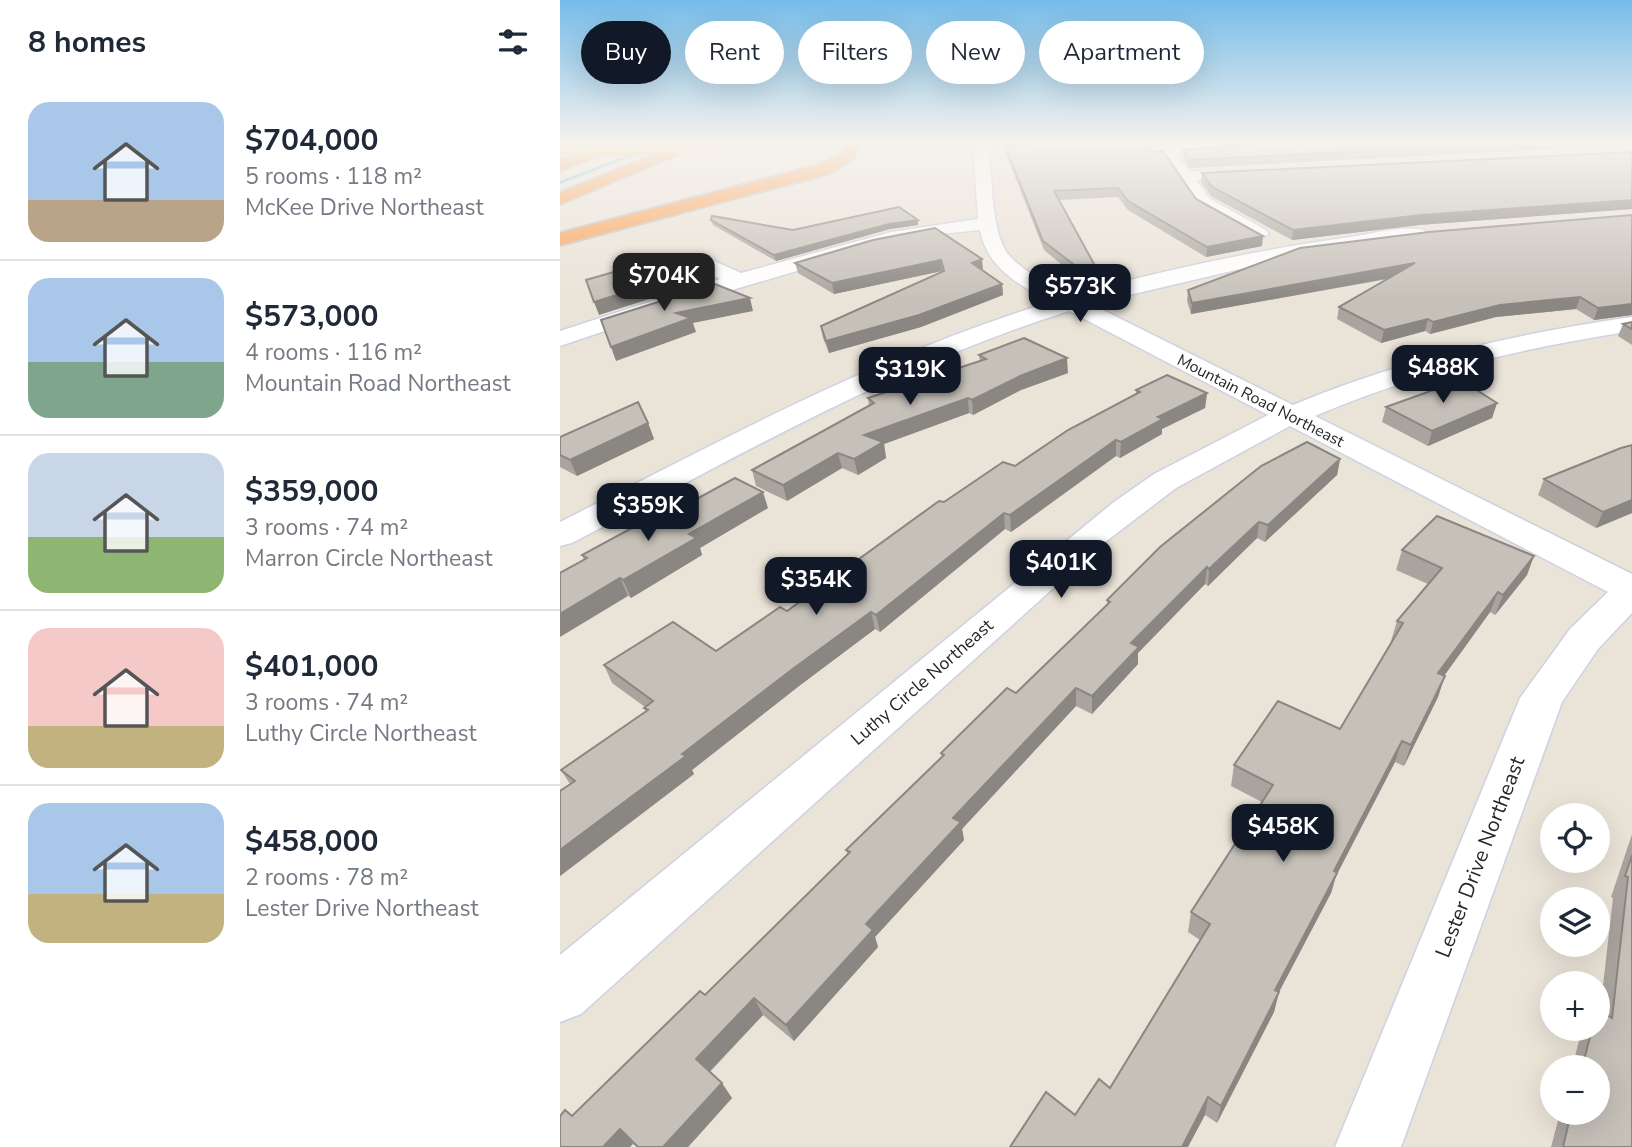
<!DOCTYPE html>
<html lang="en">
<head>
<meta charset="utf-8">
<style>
	:root { --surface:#fff; --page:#f2f2f3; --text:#1f2937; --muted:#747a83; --line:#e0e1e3; --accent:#111827 }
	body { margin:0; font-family:"Nunito Sans",sans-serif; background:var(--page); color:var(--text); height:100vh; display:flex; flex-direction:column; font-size:26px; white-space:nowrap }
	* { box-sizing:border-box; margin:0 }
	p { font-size:23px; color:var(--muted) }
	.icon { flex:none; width:38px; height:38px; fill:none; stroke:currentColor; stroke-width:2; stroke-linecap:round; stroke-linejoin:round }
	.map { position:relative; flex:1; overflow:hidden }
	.drawer { display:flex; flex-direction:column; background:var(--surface); width:560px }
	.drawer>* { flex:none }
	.banner { position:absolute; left:21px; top:21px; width:665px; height:63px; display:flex; gap:14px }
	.fabs { position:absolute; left:980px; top:803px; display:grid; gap:14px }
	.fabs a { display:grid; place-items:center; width:70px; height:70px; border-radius:50%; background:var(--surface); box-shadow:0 7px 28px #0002; font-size:35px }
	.price { position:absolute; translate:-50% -60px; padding:0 16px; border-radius:14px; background:var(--accent); color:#fff; font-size:23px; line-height:46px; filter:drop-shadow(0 2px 4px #0008) }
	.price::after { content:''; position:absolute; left:50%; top:42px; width:21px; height:16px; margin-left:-10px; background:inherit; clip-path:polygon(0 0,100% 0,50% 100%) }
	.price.on { background:#222; color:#fff }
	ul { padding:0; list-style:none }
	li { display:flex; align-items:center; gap:21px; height:175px; padding:0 28px }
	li+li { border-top:2px solid var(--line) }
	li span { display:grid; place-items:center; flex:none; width:196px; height:140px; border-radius:21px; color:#555 }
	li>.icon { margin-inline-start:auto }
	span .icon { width:84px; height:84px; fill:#fffc; stroke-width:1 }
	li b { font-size:30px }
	h2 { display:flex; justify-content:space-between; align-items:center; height:84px; padding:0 28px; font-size:30px }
	.chip { padding:0 24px; border-radius:32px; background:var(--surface); box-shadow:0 7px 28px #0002; font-size:24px; line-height:63px }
	.chip.on { background:var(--accent); color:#fff }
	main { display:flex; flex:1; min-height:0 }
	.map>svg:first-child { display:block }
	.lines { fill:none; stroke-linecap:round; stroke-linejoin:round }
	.stream { fill:#6bc7ed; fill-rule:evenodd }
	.minor-casing { stroke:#ced1e1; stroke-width:3 }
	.major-casing { stroke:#c3c3c3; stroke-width:4 }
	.highway-casing { stroke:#c3c3c3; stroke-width:4 }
	.minor { fill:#fff; fill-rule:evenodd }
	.major { fill:#efcf59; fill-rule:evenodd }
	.highway { fill:#fc9f51; fill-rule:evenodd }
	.major-bridge-casing { stroke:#c3c3c3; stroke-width:19; stroke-linecap:butt }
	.major-bridge { stroke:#efcf59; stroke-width:18 }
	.wall { fill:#a9a59e }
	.shaded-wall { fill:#8a8681 }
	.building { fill:#c5c0b8; stroke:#8a8681; stroke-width:2 }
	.labels { text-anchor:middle; stroke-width:5; stroke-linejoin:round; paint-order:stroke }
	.far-street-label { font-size:16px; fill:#272727; stroke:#fff }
	.street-label { font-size:18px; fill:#272727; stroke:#fff }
	.near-street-label { font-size:21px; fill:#272727; stroke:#fff }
</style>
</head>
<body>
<main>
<section class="drawer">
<h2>8 homes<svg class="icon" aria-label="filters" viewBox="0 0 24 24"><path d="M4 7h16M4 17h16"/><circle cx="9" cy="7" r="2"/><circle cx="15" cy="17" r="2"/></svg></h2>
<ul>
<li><span style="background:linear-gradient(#a9c7e8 70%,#b9a48a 0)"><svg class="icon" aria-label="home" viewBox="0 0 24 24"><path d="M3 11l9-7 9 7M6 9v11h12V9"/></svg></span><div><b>$704,000</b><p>5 rooms · 118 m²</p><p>McKee Drive Northeast</p></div></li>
<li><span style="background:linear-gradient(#a9c7e8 60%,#7fa58c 0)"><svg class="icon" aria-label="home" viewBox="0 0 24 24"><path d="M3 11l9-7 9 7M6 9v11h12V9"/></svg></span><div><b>$573,000</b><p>4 rooms · 116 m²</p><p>Mountain Road Northeast</p></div></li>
<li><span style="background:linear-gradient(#c9d6e8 60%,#8fb573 0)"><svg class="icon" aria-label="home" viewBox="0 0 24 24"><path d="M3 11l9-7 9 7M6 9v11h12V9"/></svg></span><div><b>$359,000</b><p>3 rooms · 74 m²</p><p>Marron Circle Northeast</p></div></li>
<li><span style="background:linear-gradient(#f6c9c9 70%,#c2b280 0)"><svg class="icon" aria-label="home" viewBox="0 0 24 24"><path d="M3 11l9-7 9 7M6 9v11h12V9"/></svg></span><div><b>$401,000</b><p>3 rooms · 74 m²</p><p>Luthy Circle Northeast</p></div></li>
<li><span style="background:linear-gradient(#a9c7e8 65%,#c2b280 0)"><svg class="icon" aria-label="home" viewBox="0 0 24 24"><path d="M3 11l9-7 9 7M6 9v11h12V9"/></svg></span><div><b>$458,000</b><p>2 rooms · 78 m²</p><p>Lester Drive Northeast</p></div></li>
</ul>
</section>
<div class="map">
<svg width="1072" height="1147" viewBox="0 0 1072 1147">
	<rect width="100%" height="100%" fill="#eae3d8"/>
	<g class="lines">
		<path class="stream" d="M84 149 88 150 0 184V181Z"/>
		<g class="minor-casing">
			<g id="minor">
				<path d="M413 141H427C433 171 430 231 448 254 464 273 491 285 513 295 604 270 696 250 790 237 812 234 842 225 864 230L867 234 857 240 710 262 531 304 733 405C842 359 955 334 1072 317V331C963 348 857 372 755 416L1072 574V613L1038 649 1002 702 841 1147H775L960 698 1010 629 1048 592 730 426 616 488 540 546 21 1014 0 1022V955L554 502 594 474 708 415 509 311C334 366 174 458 12 543L0 546V522C160 441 319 354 491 302 459 285 427 268 420 230L380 234 314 248 125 304 0 346V331L160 279 127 263 124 259 127 255H141L181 273 331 232 418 219Z"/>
				<path d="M593 141 609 143 751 141 744 145 615 152 629 171 697 170 699 173 691 178 636 180 649 198 706 230 709 234 699 240 637 206Z"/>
			</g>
		</g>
		<g class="major-casing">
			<path id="major" d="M19 143 24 145V151L0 154V144Z"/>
		</g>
		<g class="highway-casing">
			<g id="highway">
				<path d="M52 141H74L0 171V160Z"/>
				<path d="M128 141H150L0 204V193Z"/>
				<path d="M287 141H303L293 159 271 173 0 245V233L259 165 281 153Z"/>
			</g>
		</g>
		<use href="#minor" class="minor"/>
		<use href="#major" class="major"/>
		<use href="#highway" class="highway"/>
		<g class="major-bridge-casing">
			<path id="major-bridge" d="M19 148 165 141"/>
		</g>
		<use href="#major-bridge" class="major-bridge"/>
	</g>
	<g class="wall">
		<path d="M796 141H1072V145L630 168 623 158V150Z"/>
		<path d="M445 146 636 199 702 246 646 257 568 210 558 197 499 200 540 285 530 288 484 250 446 154Z"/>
		<path d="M1072 152V210V209L859 225 732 240 651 196 641 182 642 173Z"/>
		<path d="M1072 215V315L1034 320 1016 309 936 317 870 334 865 331 821 343 777 319 779 307 828 279 631 314 627 301 628 290Z"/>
		<path d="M151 220 233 230 358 220V225L330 229 216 261 153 225Z"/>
		<path d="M313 240 423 270 442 284 443 295 361 327 269 353 263 338 261 326 382 272V271L274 294 238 273 235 263Z"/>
		<path d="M1072 322V345L1058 336 1063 324Z"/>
		<path d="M419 355 508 373 461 390 413 415 409 413 324 444 326 458 298 475 282 468 227 501 196 486 192 470 309 406 308 398 420 361Z"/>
		<path d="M576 390 647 393 645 408 602 429V434L560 458 556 456 451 532 445 529 320 632 315 629 239 686 132 770 134 774 0 876V791L10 784 1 770 86 712 85 707 52 683 44 665 156 651 227 611 384 502 455 466 576 394Z"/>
		<path d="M937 403 932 418 868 446 822 422 826 407Z"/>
		<path d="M88 423 94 439 17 476 0 467V437Z"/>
		<path d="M1072 445V513L1036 528 978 495 984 479Z"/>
		<path d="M780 459 777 475 705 542 697 538 648 586 645 584 578 653V664L532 714 516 706 402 829 404 840 315 937 318 947 234 1041 203 1015 150 1072 172 1098 128 1147H77L73 1144 12 1116 145 995 288 855 286 850 382 757 381 753 456 693 547 605V600Z"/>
		<path d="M208 508 140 548 142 555 71 598 24 560 22 555 100 519Z"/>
		<path d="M842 550 967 575 935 615 930 612 884 676 878 697 844 766 835 762 776 876 771 893 719 992 714 1012 657 1123 645 1115H515L550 1088 640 940 628 932 631 912 702 802 671 786 674 765 780 729 832 642 831 641 837 621 868 584 836 570Z"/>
		<path d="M1072 834V1147H991L1000 1113H1038V1068H1012L1022 1029H1038L1053 898 1051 897Z"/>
	</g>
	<g class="shaded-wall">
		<path d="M1072 200V209L859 225 732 240 733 230 861 215Z"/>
		<path d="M358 220V225L330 229 216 261 214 255 329 224Z"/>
		<path d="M703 236 702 246 646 257 647 247Z"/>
		<path d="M422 259 423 270 413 274 412 263Z"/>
		<path d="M381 260 382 271 274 294 272 283Z"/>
		<path d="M855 263 852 274 631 314 632 303Z"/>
		<path d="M128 273 131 286 39 315 34 302Z"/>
		<path d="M540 275V285L530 288V277Z"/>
		<path d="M442 284 443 295 361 327 269 353 266 341Z"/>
		<path d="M1020 297 1016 309 936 317 870 334 873 322 940 305Z"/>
		<path d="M190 298 193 311 133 323 136 332 56 361 51 347 116 313Z"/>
		<path d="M1072 304V315L1034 320 1038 308Z"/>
		<path d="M868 319 865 331 821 343 824 330Z"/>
		<path d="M507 358 508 373 461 390 413 415 412 400 460 376Z"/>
		<path d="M647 393 645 408 602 429V434L560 458 561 442 598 417Z"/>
		<path d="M408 398 409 413 324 444 326 458 298 475 294 459 304 435Z"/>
		<path d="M937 403 932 418 868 446 872 431Z"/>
		<path d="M88 423 94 439 17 476 10 460Z"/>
		<path d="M556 440V456L451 532 450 515Z"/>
		<path d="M278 453 282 468 227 501 223 485Z"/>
		<path d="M780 459 777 475 705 542 708 525Z"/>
		<path d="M203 492 208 508 140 548 142 555 71 598 63 580 129 534Z"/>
		<path d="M1072 500V513L1036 528 1043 512Z"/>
		<path d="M444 513 445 529 320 632 316 615Z"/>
		<path d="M699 522 697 538 648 586 649 569Z"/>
		<path d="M974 556 967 575 935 615 943 595Z"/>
		<path d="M647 567 645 584 578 653V664L532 714V696L571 643Z"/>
		<path d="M60 578 68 596 0 637V614Z"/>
		<path d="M938 592 930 612 871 694 878 673Z"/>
		<path d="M311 612 315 629 239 686 132 770 134 774 0 876V850L122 754 234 668Z"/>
		<path d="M885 676 878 697 844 766 851 745Z"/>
		<path d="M516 688V706L402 829 404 840 315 937 318 947 234 1041 226 1025 306 924 393 818Z"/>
		<path d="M842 741 835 762 776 876 771 893 710 1009 715 990 774 871Z"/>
		<path d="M719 992 714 1012 657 1123 661 1106Z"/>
		<path d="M194 998 203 1015 146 1075 136 1059Z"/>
		<path d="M162 1083 172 1098 128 1147H103Z"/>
		<path d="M648 1097 645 1115 628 1147H622Z"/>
		<path d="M60 1129 73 1144 70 1147H43Z"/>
	</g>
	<g class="building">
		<path d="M488 141H583L593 152 603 151 636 199 703 236 647 247 568 201 558 188 494 191 540 275 530 277 483 241 445 146Z"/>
		<path d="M718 141H728L733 144 795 141H997L631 160 623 150Z"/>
		<path d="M1072 152V200L861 215 733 230 652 187 642 173Z"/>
		<path d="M339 207 358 220 329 224 214 255 151 220 152 216 233 230Z"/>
		<path d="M1072 215V304L1038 308 1020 297 940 305 873 322 868 319 824 330 779 307 855 263 632 303 628 290 740 248 869 232Z"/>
		<path d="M375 228 422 259 412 263 442 284 359 315 266 341 261 326 384 271 381 260 272 283 235 263 313 240Z"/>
		<path d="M95 260 128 273 34 302 26 280Z"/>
		<path d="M155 284 190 298 116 313 131 318 51 347 41 320Z"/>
		<path d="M1072 322V329L1063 324Z"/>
		<path d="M464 338 507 358 460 376 412 400 408 398 304 435 323 442 294 459 278 453 223 485 192 470 314 403 308 398 426 359 419 355Z"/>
		<path d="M607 375 647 393 598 417 603 419 561 442 556 440 450 515 444 513 316 615 311 612 234 668 122 754 126 756 0 850V791L15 781 1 770 88 710 84 708 93 701 44 665 113 622 156 651 220 607 227 611 379 501 384 502 443 462 455 466 508 430 580 392 576 390Z"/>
		<path d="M901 380 937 403 872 431 826 407Z"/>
		<path d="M78 402 88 423 10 460 0 455V437Z"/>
		<path d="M747 442 780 459 708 525 699 522 649 569 647 567 571 643 579 647 532 696 516 688 393 818 401 822 306 924 313 930 226 1025 194 998 136 1059 162 1083 103 1147H78L60 1129 43 1147H0V1116L5 1110 12 1116 140 991 145 995 290 852 286 850 384 755 381 753 447 688 456 693 550 602 547 600 600 547 701 466Z"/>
		<path d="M1072 445V500L1043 512 984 479 1061 448Z"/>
		<path d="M175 478 203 492 129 534 136 538 63 580 60 578 0 614V573L27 558 22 555 94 516 100 519Z"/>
		<path d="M877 516 974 556 943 595 938 592 878 673 885 676 851 745 842 741 774 871 777 873 715 990 719 992 661 1106 648 1097 622 1147H450L486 1092 515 1115 539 1079 550 1088 650 924 631 912 713 785 674 765 718 701 780 729 843 623 837 621 882 568 842 550Z"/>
		<path d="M1072 855V1147H1003L1011 1113H1038V1068H1022L1032 1029H1038V1010L1052 1018 1068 877 1065 876Z"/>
	</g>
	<linearGradient id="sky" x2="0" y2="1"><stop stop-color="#76bcea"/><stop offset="0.47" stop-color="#f6f2ed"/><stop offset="1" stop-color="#f6f2ed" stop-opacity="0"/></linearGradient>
	<rect width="1072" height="302" fill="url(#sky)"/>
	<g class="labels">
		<g class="far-street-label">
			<text transform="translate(701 400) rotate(27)" y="6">Mountain Road Northeast</text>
		</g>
		<g class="street-label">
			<text transform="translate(362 682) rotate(-41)" y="6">Luthy Circle Northeast</text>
		</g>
		<g class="near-street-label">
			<text transform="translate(920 857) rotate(-69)" y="7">Lester Drive Northeast</text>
		</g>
	</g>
</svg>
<div class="fabs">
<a><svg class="icon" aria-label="locate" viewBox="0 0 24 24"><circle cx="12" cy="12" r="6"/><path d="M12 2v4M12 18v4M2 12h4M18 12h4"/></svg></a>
<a><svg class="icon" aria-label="layers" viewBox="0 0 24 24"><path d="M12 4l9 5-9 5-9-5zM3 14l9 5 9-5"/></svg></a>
<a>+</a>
<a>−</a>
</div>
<b class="price on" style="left:104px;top:313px">$704K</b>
<b class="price" style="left:520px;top:324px">$573K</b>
<b class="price" style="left:883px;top:405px">$488K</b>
<b class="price" style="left:350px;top:407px">$319K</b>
<b class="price" style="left:88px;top:543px">$359K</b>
<b class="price" style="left:501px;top:600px">$401K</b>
<b class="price" style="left:256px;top:617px">$354K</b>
<b class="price" style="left:723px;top:864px">$458K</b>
<div class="banner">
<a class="chip on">Buy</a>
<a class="chip">Rent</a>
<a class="chip">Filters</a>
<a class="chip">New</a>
<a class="chip">Apartment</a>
</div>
</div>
</main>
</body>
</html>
